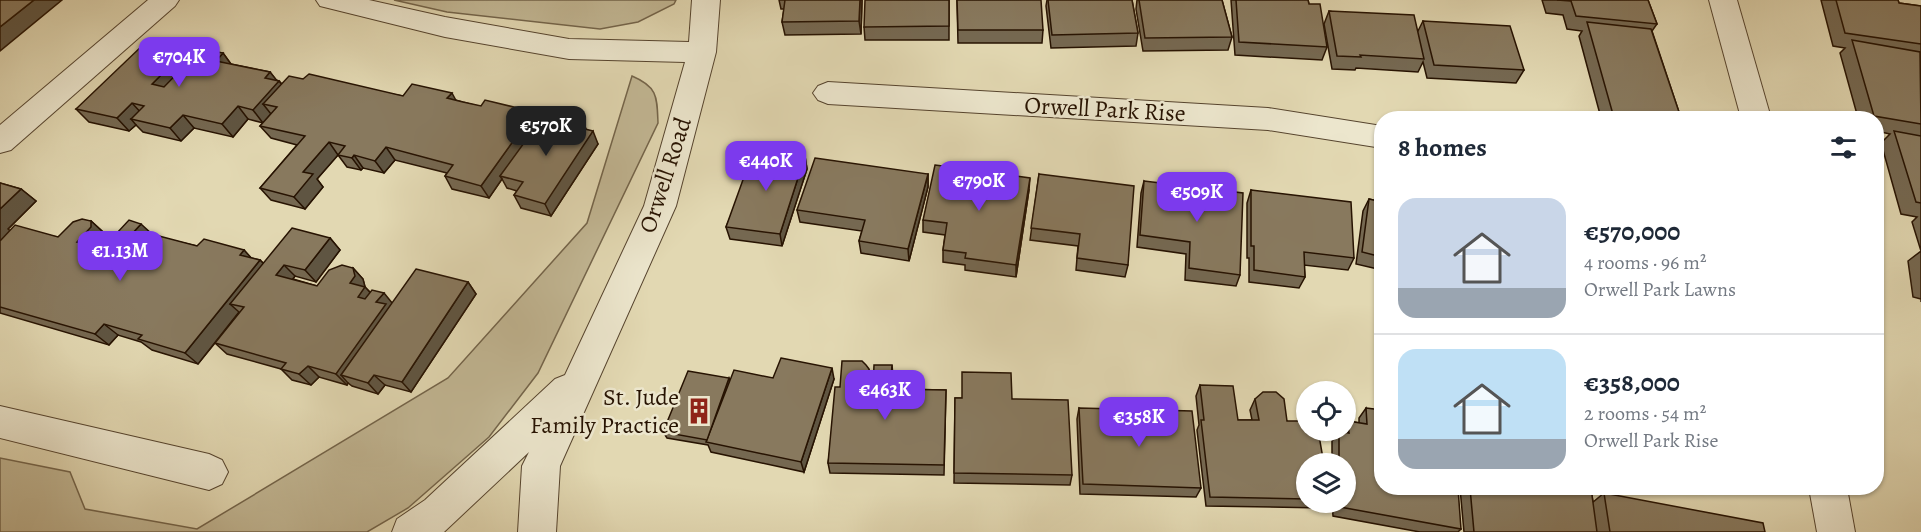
<!DOCTYPE html>
<html lang="en">
<head>
<meta charset="utf-8">
<style>
	:root { --surface:#fff; --page:#f2f2f3; --text:#1f2937; --muted:#747a83; --line:#e0e1e3; --accent:#7c3aed }
	body { margin:0; font-family:Alegreya,serif; background:var(--page); color:var(--text); height:100vh; display:flex; flex-direction:column; font-size:22px; white-space:nowrap }
	* { box-sizing:border-box; margin:0 }
	p { font-size:20px; color:var(--muted) }
	.icon { flex:none; width:33px; height:33px; fill:none; stroke:currentColor; stroke-width:2; stroke-linecap:round; stroke-linejoin:round }
	.map { position:relative; flex:1; overflow:hidden }
	.details { position:absolute; left:1374px; top:111px; width:510px; height:384px; display:flex; flex-direction:column; background:var(--surface); border-radius:24px; box-shadow:0 2px 4px #0004 }
	.details>* { flex:none }
	.buttons { position:absolute; left:1296px; top:381px; display:grid; gap:12px }
	.buttons a { display:grid; place-items:center; width:60px; height:60px; border-radius:50%; background:var(--surface); box-shadow:0 2px 4px #0004; font-size:30px }
	.price { position:absolute; translate:-50% -51px; padding:0 14px; border-radius:12px; background:var(--accent); color:#fff; font-size:20px; line-height:39px; filter:drop-shadow(0 2px 3px #0008) }
	.price::after { content:''; position:absolute; left:50%; top:36px; width:18px; height:14px; margin-left:-9px; background:inherit; clip-path:polygon(0 0,100% 0,50% 100%) }
	.price.current { background:#222; color:#fff }
	ul { padding:0; list-style:none }
	li { display:flex; align-items:center; gap:18px; height:150px; padding:0 24px }
	li+li { border-top:2px solid var(--line) }
	li span { display:grid; place-items:center; flex:none; width:168px; height:120px; border-radius:18px; color:#555 }
	li>.icon { margin-inline-start:auto }
	span .icon { width:72px; height:72px; fill:#fffc; stroke-width:1 }
	li b { font-size:26px }
	h2 { display:flex; justify-content:space-between; align-items:center; height:72px; padding:0 24px; font-size:26px }
	.map>svg:first-child { display:block }
	.green { fill:#c2b794; stroke:#74654b; stroke-width:1.5 }
	.lines { fill:none; stroke-linecap:round; stroke-linejoin:round }
	.street-casing { stroke:#56442e; stroke-width:2 }
	.street { fill:#ece6cd; fill-rule:evenodd }
	.wall { fill:#756851; stroke:#271302; stroke-width:1.5 }
	.shaded-wall { fill:#5f5542; stroke:#271302; stroke-width:1.5 }
	.building { fill:#88795e; stroke:#271302; stroke-width:1.5 }
	.labels { text-anchor:middle; stroke-width:5; stroke-linejoin:round; paint-order:stroke }
	.street-label { font-size:24px; fill:#271302; stroke:#ece6cd }
	.poi-label { font-size:24px; fill:#271302; stroke:#ece6cd; text-anchor:end }
</style>
</head>
<body>
<div class="map">
<svg width="1921" height="532" viewBox="0 0 1921 532">
	<rect width="100%" height="100%" fill="#e2d8b2"/>
	<filter id="stains"><feTurbulence type="fractalNoise" baseFrequency=".00333" numOctaves="4"/><feColorMatrix values="0 0 0 0 .2 0 0 0 0 .09 0 0 0 0 .02 0 0 0 .5 -.17"/></filter>
	<radialGradient id="worn" r=".72"><stop offset=".6" stop-color="#630" stop-opacity="0"/><stop offset="1" stop-color="#630" stop-opacity=".3"/></radialGradient>
	<g class="green">
		<path d="M394 0H676L674 4 638 22 600 29 447 12Z"/>
		<path d="M632 76C658 87 657 97 658 123L538 373 489 437 408 508 367 532H0V458L70 472 85 509 197 529 448 378 587 223Z"/>
	</g>
	<g class="lines">
		<g class="street-casing">
			<g id="street">
				<path d="M148 0H179L175 6 11 150 0 153V125Z"/>
				<path d="M316 0H369L445 17 569 39 689 42 692 0H720L716 52 676 206 560 466 556 532H518L522 466 529 452 444 532H392L397 519 425 500 555 379 565 375 644 206 685 62 569 59 445 37 320 6Z"/>
				<path d="M1709 0H1737L1771 118H1741Z"/>
				<path d="M828 82 1268 108 1382 126V148L1268 130 828 104 818 100 813 93 818 86Z"/>
				<path d="M0 406 209 454 222 460 228 472 222 484 209 490 0 438Z"/>
				<path d="M1809 488H1847L1855 532H1817Z"/>
			</g>
		</g>
		<use href="#street" class="street"/>
	</g>
	<g class="wall">
		<path d="M779 0H862L861 34 785 35 782 22 784 9H781Z"/>
		<path d="M949 0V40H865L864 27Z"/>
		<path d="M957 0 1043 30 1042 43H958Z"/>
		<path d="M1047 0H1132L1138 33 1136 46 1051 48 1046 6Z"/>
		<path d="M1137 0H1222L1232 37 1228 50 1143 51 1136 9Z"/>
		<path d="M1231 0H1308L1309 4 1327 47 1322 60 1235 55Z"/>
		<path d="M1542 0H1648L1657 24 1652 31 1681 118H1601L1579 36 1582 31 1567 29 1563 15 1546 13Z"/>
		<path d="M1821 0H1898L1899 3 1921 6V302V299L1913 297 1908 261 1921 251 1912 222 1917 217 1901 214 1881 143 1890 134 1876 131V118H1858L1840 53 1845 48 1833 46Z"/>
		<path d="M1329 11 1418 31 1423 21 1524 70 1516 83 1427 78 1423 62 1418 72 1356 68 1355 70 1332 69 1324 24Z"/>
		<path d="M184 52 191 60 223 53 231 64 270 72 276 80 279 81 282 84 303 79 403 96 455 100 539 122 586 130 598 144 551 216 521 208 514 195 517 191 507 188 502 179 489 198 452 189 445 176 447 173 395 160 384 173 363 168 361 170 347 167 338 155 317 179 323 187 305 209 271 200 260 188 297 145 271 138 260 126 271 114 263 123 248 119 233 137 194 128 181 141 143 132 136 125 129 131 89 122 76 109Z"/>
		<path d="M758 152H792L793 155 805 156 807 169 782 246 730 239 726 227Z"/>
		<path d="M928 174V187L909 261 861 253 859 241 862 231 800 222 797 210Z"/>
		<path d="M1039 174 1128 265 1125 277 1076 270 1078 246 1030 240Z"/>
		<path d="M1144 181 1240 275 1236 286 1185 280 1186 254 1137 247 1141 193Z"/>
		<path d="M0 183 21 189 36 201 8 229 10 231 58 237 91 221 104 233 105 239 97 248 102 249 154 236 197 246 244 250 251 258 260 260 263 263 330 238 340 250 316 282 295 276 293 279 317 286 353 268 363 279 365 287 370 292 392 303 468 282 476 294 411 392 385 385 378 394 352 386 348 383 347 385 319 377 311 385 292 380 281 369 227 354 215 343 198 364 152 350 141 342 118 335 109 345 0 313Z"/>
		<path d="M1029 190 1016 277 965 270V265L943 262V250L945 235 923 232V220Z"/>
		<path d="M1251 190 1354 258 1348 270 1304 265 1305 277 1299 288 1249 282V258H1247V203Z"/>
		<path d="M1369 199 1382 202V270L1356 264 1363 211Z"/>
		<path d="M893 376 892 389 946 390 944 475 830 473 828 463 840 387 870 380V388H873Z"/>
		<path d="M773 378 834 379 804 472 711 452 708 445 667 438 663 432 730 381Z"/>
		<path d="M1200 385 1238 420H1252L1250 410 1255 399 1287 421 1306 464V502H1329L1324 508 1206 506 1197 430 1199 425 1196 396Z"/>
		<path d="M955 398 1012 399 1072 475 1070 485 954 483Z"/>
		<path d="M1079 408 1201 488 1196 497 1080 494 1077 419Z"/>
		<path d="M1366 408 1382 488 1461 529 1458 532H1420L1333 516 1332 502H1346V464H1332V441L1339 431 1346 430V426L1348 421 1359 423V418Z"/>
		<path d="M1460 488H1591L1593 502 1604 493 1765 532H1464Z"/>
	</g>
	<g class="shaded-wall">
		<path d="M34 0H62L0 51V27Z"/>
		<path d="M860 0H862L861 34 859 21Z"/>
		<path d="M184 52 195 65 163 97 152 84Z"/>
		<path d="M223 53 233 67 216 61Z"/>
		<path d="M270 72 278 82 279 81 289 94 263 104 271 114 263 123 253 110 265 78Z"/>
		<path d="M452 93 459 106 447 98Z"/>
		<path d="M132 103 144 116 131 119 136 125 129 131 117 118Z"/>
		<path d="M238 106 248 119 233 137 222 124Z"/>
		<path d="M534 112 541 125 500 176 502 179 489 198 481 186Z"/>
		<path d="M183 115 194 128 181 141 170 128Z"/>
		<path d="M584 124 589 136 593 131 598 144 551 216 545 204 581 128Z"/>
		<path d="M329 142 338 155 317 179 323 187 305 209 294 197 303 172Z"/>
		<path d="M386 147 395 160 384 173 375 161Z"/>
		<path d="M354 155 363 168 361 170 352 158Z"/>
		<path d="M805 156 807 169 782 246 780 234Z"/>
		<path d="M928 174V187L909 261 908 249Z"/>
		<path d="M1030 178 1029 190 1016 277V265Z"/>
		<path d="M21 189 36 201 8 229 13 233 0 247V209Z"/>
		<path d="M91 221 104 233 105 239 91 254 77 242Z"/>
		<path d="M141 224 154 236 120 247Z"/>
		<path d="M330 238 340 250 316 282 305 270Z"/>
		<path d="M244 250 255 262 240 255Z"/>
		<path d="M260 260 272 272 230 304 239 312 198 364 185 353Z"/>
		<path d="M284 265 295 276 287 287 276 275Z"/>
		<path d="M353 268 363 279 365 287 375 298 367 309 358 297 350 283Z"/>
		<path d="M468 282 476 294 411 392 402 382Z"/>
		<path d="M384 293 393 304 341 375 348 383 347 385 336 374 376 302Z"/>
		<path d="M104 324 118 335 109 345 95 334Z"/>
		<path d="M892 365 893 376 892 400 890 389Z"/>
		<path d="M308 366 319 377 311 385 299 374Z"/>
		<path d="M832 368 834 379 804 472 801 462Z"/>
		<path d="M869 369 870 380 868 399 867 388Z"/>
		<path d="M374 375 385 385 378 394 368 383Z"/>
		<path d="M729 378 731 384 707 440Z"/>
	</g>
	<g class="building">
		<path d="M0 0H34L0 27Z"/>
		<path d="M785 0H860L859 21 782 22Z"/>
		<path d="M865 0H949V26L864 27Z"/>
		<path d="M957 0H1041L1043 30H958Z"/>
		<path d="M1048 0H1132L1138 33 1052 35Z"/>
		<path d="M1139 0H1222L1232 37 1145 38Z"/>
		<path d="M1236 0H1308L1309 4H1320L1327 47 1239 42Z"/>
		<path d="M1557 0H1648L1657 24 1576 16 1571 1Z"/>
		<path d="M1836 0H1898L1899 3 1921 6V44L1845 33Z"/>
		<path d="M1329 11 1414 15 1424 59 1360 55 1361 57 1337 56Z"/>
		<path d="M1423 21 1510 26 1524 70 1434 65Z"/>
		<path d="M1587 22 1651 29 1681 118H1614Z"/>
		<path d="M1852 40 1920 52 1921 124 1874 116Z"/>
		<path d="M145 43 184 52 152 84 164 87 201 49 223 53 216 61 270 72 265 78 279 81 253 110 238 106 222 124 183 115 170 128 131 119 144 106 132 103 117 118 76 109Z"/>
		<path d="M309 74 403 96 412 84 452 93 447 98 463 102 481 106 485 100 534 112 481 186 445 176 453 165 386 147 375 161 354 155 352 158 338 155 345 146 329 142 303 172 313 174 294 197 260 188 305 136 260 126 277 107 263 104 289 76 303 79Z"/>
		<path d="M545 114 584 124 581 128 593 131 545 204 514 195 523 182 500 176Z"/>
		<path d="M1894 131 1921 136V203L1916 202Z"/>
		<path d="M760 149 792 152 791 155 805 156 780 234 726 227 753 152H758Z"/>
		<path d="M815 158 928 174 908 249 859 241 865 220 797 210Z"/>
		<path d="M935 165 1030 178 1016 265 965 258 966 253 943 250 947 223 923 220Z"/>
		<path d="M1039 174 1134 186 1128 265 1077 258 1080 234 1031 228Z"/>
		<path d="M1144 181 1243 193 1240 275 1189 268 1190 242 1140 235Z"/>
		<path d="M0 183 21 189 0 209Z"/>
		<path d="M1251 190 1351 202 1354 258 1304 252 1305 277 1254 270V246H1251Z"/>
		<path d="M1369 199 1382 202V257L1362 252Z"/>
		<path d="M82 219 91 221V227L77 242 102 249 129 220 141 224 120 247 137 234 159 236 197 246 204 239 244 250 240 255 260 260 185 353 138 339 142 335 104 324 95 334 0 307V241L15 225 58 237 73 222Z"/>
		<path d="M292 228 330 238 305 270 284 265 276 275 317 286 329 270 342 265 353 268 355 276 350 283 365 287 358 297 365 299 372 290 384 293 376 302 386 304 336 374 308 366 299 374 281 369 286 363 215 343 244 307 230 304Z"/>
		<path d="M416 269 468 282 402 382 374 375 368 383 341 375Z"/>
		<path d="M781 358 832 368 801 462 706 442 734 370 773 378Z"/>
		<path d="M842 361H862L866 365 869 369 867 388H873L874 365H892L890 389 946 390 944 465 828 463 835 387H840Z"/>
		<path d="M688 371 729 378 707 440 663 432Z"/>
		<path d="M962 372 1011 373 1012 399 1068 400 1072 475 954 473 955 398H962Z"/>
		<path d="M1200 385 1233 386 1238 420H1259L1255 399 1263 392H1276L1284 399 1287 421H1306V430H1318L1324 464H1306V499L1210 497 1201 420H1204Z"/>
		<path d="M1079 408 1192 411 1201 488 1083 484Z"/>
		<path d="M1366 408 1382 410V488H1458L1461 529 1340 507V502H1346V464H1339V431L1349 433 1348 421 1367 424Z"/>
		<path d="M1470 488H1591L1597 532H1474Z"/>
		<path d="M1604 493 1763 523 1765 532H1610Z"/>
	</g>
	<defs>
		<g id="building-bare" transform="scale(2.07)"><path d="M-4-6H4V6H1V3H-1V6H-4ZM-2.5-4.3h1.7v1.8h-1.7ZM.8-4.3h1.7v1.8H.8ZM-2.5-1h1.7V.8h-1.7ZM.8-1h1.7V.8H.8Z" fill="#8f2418" stroke="#ece6cd" stroke-width="2.5" paint-order="stroke"/></g>
	</defs>
	<g fill-rule="evenodd">
		<use href="#building-bare" x="699" y="411"/>
	</g>
	<g class="labels">
		<g class="street-label">
			<text transform="translate(1105 109) rotate(3)" y="8">Orwell Park Rise</text>
			<text transform="translate(665 175) rotate(-72)" y="8">Orwell Road</text>
		</g>
		<g class="poi-label">
			<text x="679" y="405">St. Jude<tspan x="679" dy="28">Family Practice</tspan></text>
		</g>
	</g>
	<rect width="100%" height="100%" filter="url(#stains)"/>
	<rect width="100%" height="100%" fill="url(#worn)"/>
</svg>
<div class="buttons">
<a><svg class="icon" aria-label="locate" viewBox="0 0 24 24"><circle cx="12" cy="12" r="6"/><path d="M12 2v4M12 18v4M2 12h4M18 12h4"/></svg></a>
<a><svg class="icon" aria-label="layers" viewBox="0 0 24 24"><path d="M12 4l9 5-9 5-9-5zM3 14l9 5 9-5"/></svg></a>
</div>
<b class="price" style="left:179px;top:88px">€704K</b>
<b class="price current" style="left:546px;top:157px">€570K</b>
<b class="price" style="left:766px;top:192px">€440K</b>
<b class="price" style="left:979px;top:212px">€790K</b>
<b class="price" style="left:1197px;top:223px">€509K</b>
<b class="price" style="left:120px;top:282px">€1.13M</b>
<b class="price" style="left:885px;top:421px">€463K</b>
<b class="price" style="left:1139px;top:448px">€358K</b>
<section class="details">
<h2>8 homes<svg class="icon" aria-label="filters" viewBox="0 0 24 24"><path d="M4 7h16M4 17h16"/><circle cx="9" cy="7" r="2"/><circle cx="15" cy="17" r="2"/></svg></h2>
<ul>
<li><span style="background:linear-gradient(#c9d6e8 75%,#9aa5b1 0)"><svg class="icon" aria-label="home" viewBox="0 0 24 24"><path d="M3 11l9-7 9 7M6 9v11h12V9"/></svg></span><div><b>€570,000</b><p>4 rooms · 96 m²</p><p>Orwell Park Lawns</p></div></li>
<li><span style="background:linear-gradient(#bfe0f5 75%,#9aa5b1 0)"><svg class="icon" aria-label="home" viewBox="0 0 24 24"><path d="M3 11l9-7 9 7M6 9v11h12V9"/></svg></span><div><b>€358,000</b><p>2 rooms · 54 m²</p><p>Orwell Park Rise</p></div></li>
</ul>
</section>
</div>
</body>
</html>
